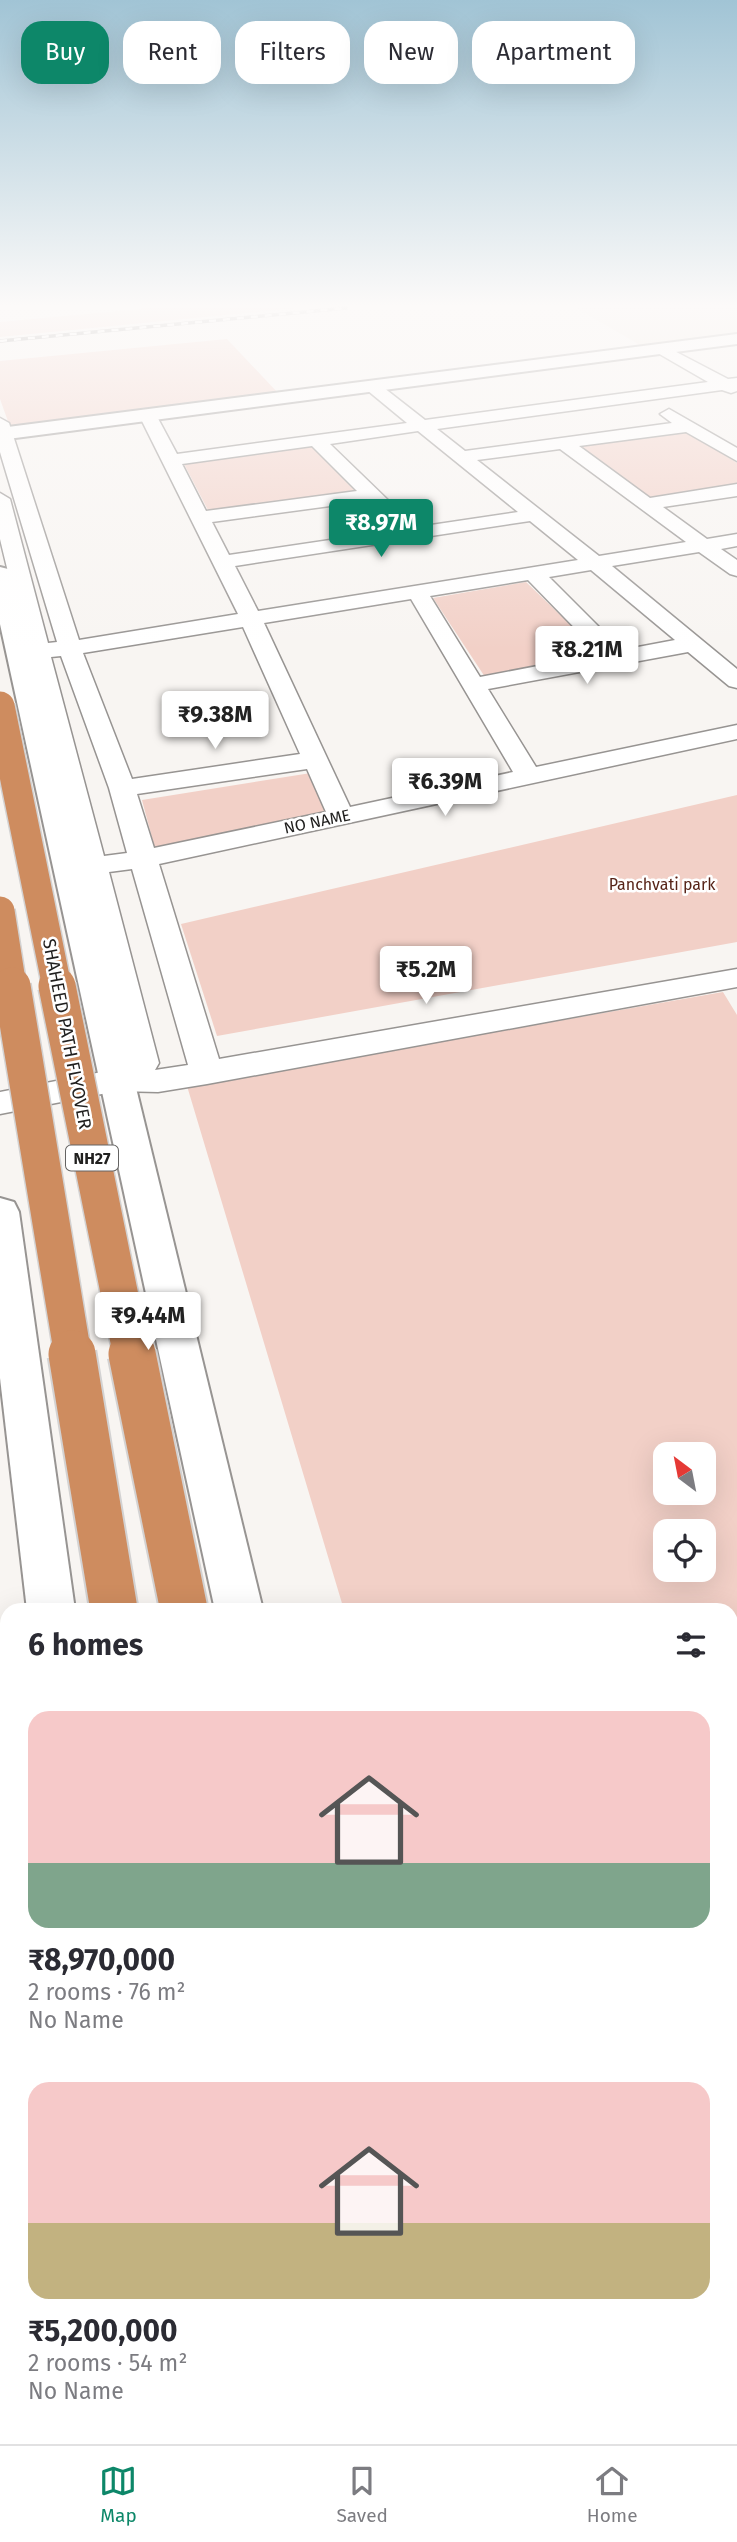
<!DOCTYPE html>
<html lang="en">
<head>
<meta charset="utf-8">
<style>
	:root { --surface:#fff; --page:#f2f2f3; --text:#2b2b33; --muted:#7c7c81; --line:#e1e1e2; --accent:#0d8769 }
	body { margin:0; font-family:"Fira Sans",sans-serif; background:var(--page); color:var(--text); height:100vh; display:flex; flex-direction:column; font-size:26px; white-space:nowrap }
	* { box-sizing:border-box; margin:0 }
	p { font-size:23px; color:var(--muted) }
	.icon { flex:none; width:38px; height:38px; fill:none; stroke:currentColor; stroke-width:2; stroke-linecap:round; stroke-linejoin:round }
	.map { position:relative; flex:1; overflow:hidden }
	.drawer { position:absolute; left:0px; top:1603px; width:738px; height:842px; display:flex; flex-direction:column; background:var(--surface); border-radius:21px 21px 0 0; box-shadow:0 7px 28px #0002 }
	.drawer>* { flex:none }
	.banner { position:absolute; left:21px; top:21px; width:696px; height:63px; display:flex; gap:14px }
	.needle { width:46px; rotate:328deg }
	.buttons { position:absolute; left:653px; top:1442px; display:grid; gap:14px }
	.buttons a { display:grid; place-items:center; width:63px; height:63px; border-radius:14px; background:var(--surface); box-shadow:0 7px 28px #0002; font-size:35px }
	.price { position:absolute; translate:-50% -60px; padding:0 16px; border-radius:7px; background:#fff; color:#222; font-size:23px; line-height:46px; filter:drop-shadow(0 2px 4px #0008) }
	.price::after { content:''; position:absolute; left:50%; top:42px; width:21px; height:16px; margin-left:-10px; background:inherit; clip-path:polygon(0 0,100% 0,50% 100%) }
	.price.current { background:var(--accent); color:#fff }
	ul { padding:0; list-style:none }
	li { display:grid; align-content:center; gap:14px; height:371px; padding:0 28px }
	li span { display:grid; place-items:center; height:217px; border-radius:21px; color:#555 }
	li>.icon { margin-inline-start:auto }
	span .icon { width:126px; height:126px; fill:#fffc; stroke-width:1 }
	li b { font-size:30px }
	h2 { display:flex; justify-content:space-between; align-items:center; height:84px; padding:0 28px; font-size:30px }
	.chip { padding:0 24px; border-radius:21px; background:var(--surface); box-shadow:0 7px 28px #0002; font-size:24px; line-height:63px }
	.chip.current { background:var(--accent); color:#fff }
	.tab-bar { display:flex; justify-content:space-around; align-items:center; height:98px; border-top:2px solid var(--line); background:var(--surface); font-size:19px; color:var(--muted) }
	.tab-bar a { display:grid; justify-items:center; gap:4px }
	.tab-bar .current { color:var(--accent) }
	.map>svg:first-child { display:block }
	.built { fill:#f0e8df }
	.green { fill:#f2d0c7; fill-rule:evenodd }
	.lines { fill:none; stroke-linecap:round; stroke-linejoin:round }
	.street-casing { stroke:#979492; stroke-width:3 }
	.secondary-casing { stroke:#979492; stroke-width:4 }
	.highway-casing { stroke:#d3d2d2; stroke-width:4 }
	.street { fill:#fff; fill-rule:evenodd }
	.secondary { fill:#fff; fill-rule:evenodd }
	.highway { fill:#ce8c5f; fill-rule:evenodd }
	.rail-casing { stroke:#6e6c6b; stroke-width:3.5 }
	.rail { stroke:#fff; stroke-width:2.5; stroke-dasharray:7; stroke-linecap:butt }
	.highway-bridge-far2-casing { stroke:#d3d2d2; stroke-width:32; stroke-linecap:butt }
	.highway-bridge-far1-casing { stroke:#d3d2d2; stroke-width:40; stroke-linecap:butt }
	.highway-bridge-casing { stroke:#d3d2d2; stroke-width:51; stroke-linecap:butt }
	.highway-bridge-far2 { stroke:#ce8c5f; stroke-width:29 }
	.highway-bridge-far1 { stroke:#ce8c5f; stroke-width:37 }
	.highway-bridge { stroke:#ce8c5f; stroke-width:47 }
	.labels { text-anchor:middle; stroke-width:5; stroke-linejoin:round; paint-order:stroke }
	.far-street-label { font-size:16px; fill:#21201f; stroke:#fff }
	.far-park-label { font-size:16px; fill:#572418; stroke:#fff }
	.shield { fill:#fff; stroke:#646362; stroke-width:2 }
	.shield-label { font-size:16px; font-weight:bold; fill:#21201f }
	.street-label { font-size:18px; fill:#21201f; stroke:#fff }
</style>
</head>
<body>
<div class="map">
<svg width="737" height="2444" viewBox="0 0 737 2444">
	<rect width="100%" height="100%" fill="#f8f5f2"/>
	<path class="built" d="M576 308H737V333L640 345Z"/>
	<g class="green">
		<path d="M151 308H297L0 337V322Z"/>
		<path d="M227 339 279 394 10 427 0 399V361Z"/>
		<path d="M685 430 737 463V486L652 499 577 445Z"/>
		<path d="M310 445 356 492 210 514 183 462Z"/>
		<path d="M526 582 604 657 485 677 433 598Z"/>
		<path d="M311 773 325 812 155 849 142 800Z"/>
		<path d="M737 795V942L217 1036 181 924Z"/>
		<path d="M723 992 737 1015V1826L732 1828V1610H344L187 1086ZM665 1454H704V1493H665ZM665 1531H704V1570H665Z"/>
		<path d="M7 2368V2438H25V2444H0V2370Z"/>
	</g>
	<g class="lines">
		<g class="street-casing">
			<path id="street" d="M661 344 728 379 737 378V391L731 393 722 390 437 429 465 451 672 423 660 414 669 409 737 448V461L686 432 579 446 650 498 737 484V496L663 507 707 539 737 534V546L721 549 737 560V576L730 574 699 552 612 566 737 669V688L729 686 688 652 488 689 536 767 737 725V739L159 864 219 1059 737 969V987L207 1084 158 1092 117 1091 0 1114V1092L117 1069H131L127 1063 0 539V493L10 499 48 643 57 642 0 452V418L9 423 79 640 238 614 139 415 142 411H154L177 454 407 423 367 390 365 387 373 382 379 384 425 420 708 382 656 352 653 349ZM418 431 518 512 229 555 212 522 367 501 376 510H390L393 506 390 502 330 444ZM312 446 357 491 206 511 182 464ZM560 449 686 542 599 556 477 460ZM530 521 578 560 258 611 235 566ZM591 570 675 640 622 650 549 577ZM528 580 600 654 480 677 430 596ZM411 599 513 772 350 807 264 623ZM243 627 300 754 132 779 83 653ZM61 656 109 788 127 853 104 856 51 657ZM307 769 326 812 154 848 137 794ZM132 869 188 1065 155 1070 159 1063 109 872Z"/>
		</g>
		<g class="secondary-casing">
			<g id="secondary">
				<path d="M737 334V344L0 440V428Z"/>
				<path d="M0 567 8 569 11 574 263 1610H215L0 624Z"/>
				<path d="M0 1198 14 1202 19 1212 75 1610H27L0 1378Z"/>
				<rect x="123" y="2438" width="70" height="6"/>
				<path d="M394 2438H464L465 2444H395Z"/>
			</g>
		</g>
		<g class="highway-casing">
			<g id="highway">
				<path d="M229 2438H299L300 2444H230Z"/>
				<path d="M325 2438H395L396 2444H326Z"/>
			</g>
		</g>
		<use href="#street" class="street"/>
		<use href="#secondary" class="secondary"/>
		<use href="#highway" class="highway"/>
		<g class="rail-casing">
			<path id="rail" d="M0 341 346 308"/>
		</g>
		<use href="#rail" class="rail"/>
		<g class="highway-bridge-far2-casing">
			<g id="highway-bridge-far2">
				<path d="M0 706 57 987"/>
				<path d="M0 911 12 987"/>
			</g>
		</g>
		<g class="highway-bridge-far1-casing">
			<g id="highway-bridge-far1">
				<path d="M12 986 73 1356"/>
				<path d="M57 986 132 1356"/>
			</g>
		</g>
		<g class="highway-bridge-casing">
			<g id="highway-bridge">
				<path d="M72 1354 114 1610"/>
				<path d="M132 1354 184 1610"/>
			</g>
		</g>
		<use href="#highway-bridge-far2" class="highway-bridge-far2"/>
		<use href="#highway-bridge-far1" class="highway-bridge-far1"/>
		<use href="#highway-bridge" class="highway-bridge"/>
	</g>
	<linearGradient id="sky" x2="0" y2="1"><stop stop-color="#a1c4d5"/><stop offset="0.47" stop-color="#fcfaf9"/><stop offset="1" stop-color="#fcfaf9" stop-opacity="0"/></linearGradient>
	<rect width="737" height="650" fill="url(#sky)"/>
	<g class="labels">
		<g class="far-street-label">
			<text transform="translate(317 821) rotate(-12)" y="6">NO NAME</text>
		</g>
		<g class="far-park-label">
			<text x="662" y="890">Panchvati park</text>
		</g>
		<rect class="shield" x="66" y="1145.5" width="52" height="25" rx="5"/>
		<g class="shield-label">
			<text x="92" y="1164">NH27</text>
		</g>
		<g class="street-label">
			<text transform="translate(67 1034) rotate(79)" y="6">SHAHEED PATH FLYOVER</text>
		</g>
	</g>
</svg>
<div class="buttons">
<a><svg class="needle" viewBox="-14 -14 28 28"><path d="M0-13l5 13h-10z" fill="#e53935"/><path d="M0 13l5-13h-10z" fill="#7c7c81"/></svg></a>
<a><svg class="icon" aria-label="locate" viewBox="0 0 24 24"><circle cx="12" cy="12" r="6"/><path d="M12 2v4M12 18v4M2 12h4M18 12h4"/></svg></a>
</div>
<b class="price current" style="left:381px;top:559px">₹8.97M</b>
<b class="price" style="left:587px;top:686px">₹8.21M</b>
<b class="price" style="left:215px;top:751px">₹9.38M</b>
<b class="price" style="left:445px;top:818px">₹6.39M</b>
<b class="price" style="left:426px;top:1006px">₹5.2M</b>
<b class="price" style="left:148px;top:1352px">₹9.44M</b>
<div class="banner">
<a class="chip current">Buy</a>
<a class="chip">Rent</a>
<a class="chip">Filters</a>
<a class="chip">New</a>
<a class="chip">Apartment</a>
</div>
<section class="drawer">
<h2>6 homes<svg class="icon" aria-label="filters" viewBox="0 0 24 24"><path d="M4 7h16M4 17h16"/><circle cx="9" cy="7" r="2"/><circle cx="15" cy="17" r="2"/></svg></h2>
<ul>
<li><span style="background:linear-gradient(#f6c9c9 70%,#7fa58c 0)"><svg class="icon" aria-label="home" viewBox="0 0 24 24"><path d="M3 11l9-7 9 7M6 9v11h12V9"/></svg></span><div><b>₹8,970,000</b><p>2 rooms · 76 m²</p><p>No Name</p></div></li>
<li><span style="background:linear-gradient(#f6c9c9 65%,#c2b280 0)"><svg class="icon" aria-label="home" viewBox="0 0 24 24"><path d="M3 11l9-7 9 7M6 9v11h12V9"/></svg></span><div><b>₹5,200,000</b><p>2 rooms · 54 m²</p><p>No Name</p></div></li>
</ul>
</section>
</div>
<nav class="tab-bar">
<a class="current"><svg class="icon" aria-label="map" viewBox="0 0 24 24"><path d="M3 6l6-2 6 2 6-2v14l-6 2-6-2-6 2zM9 4v14M15 6v14"/></svg>Map</a>
<a><svg class="icon" aria-label="saved" viewBox="0 0 24 24"><path d="M7 4h10v16l-5-4-5 4z"/></svg>Saved</a>
<a><svg class="icon" aria-label="home" viewBox="0 0 24 24"><path d="M3 11l9-7 9 7M6 9v11h12V9"/></svg>Home</a>
</nav>
</body>
</html>
